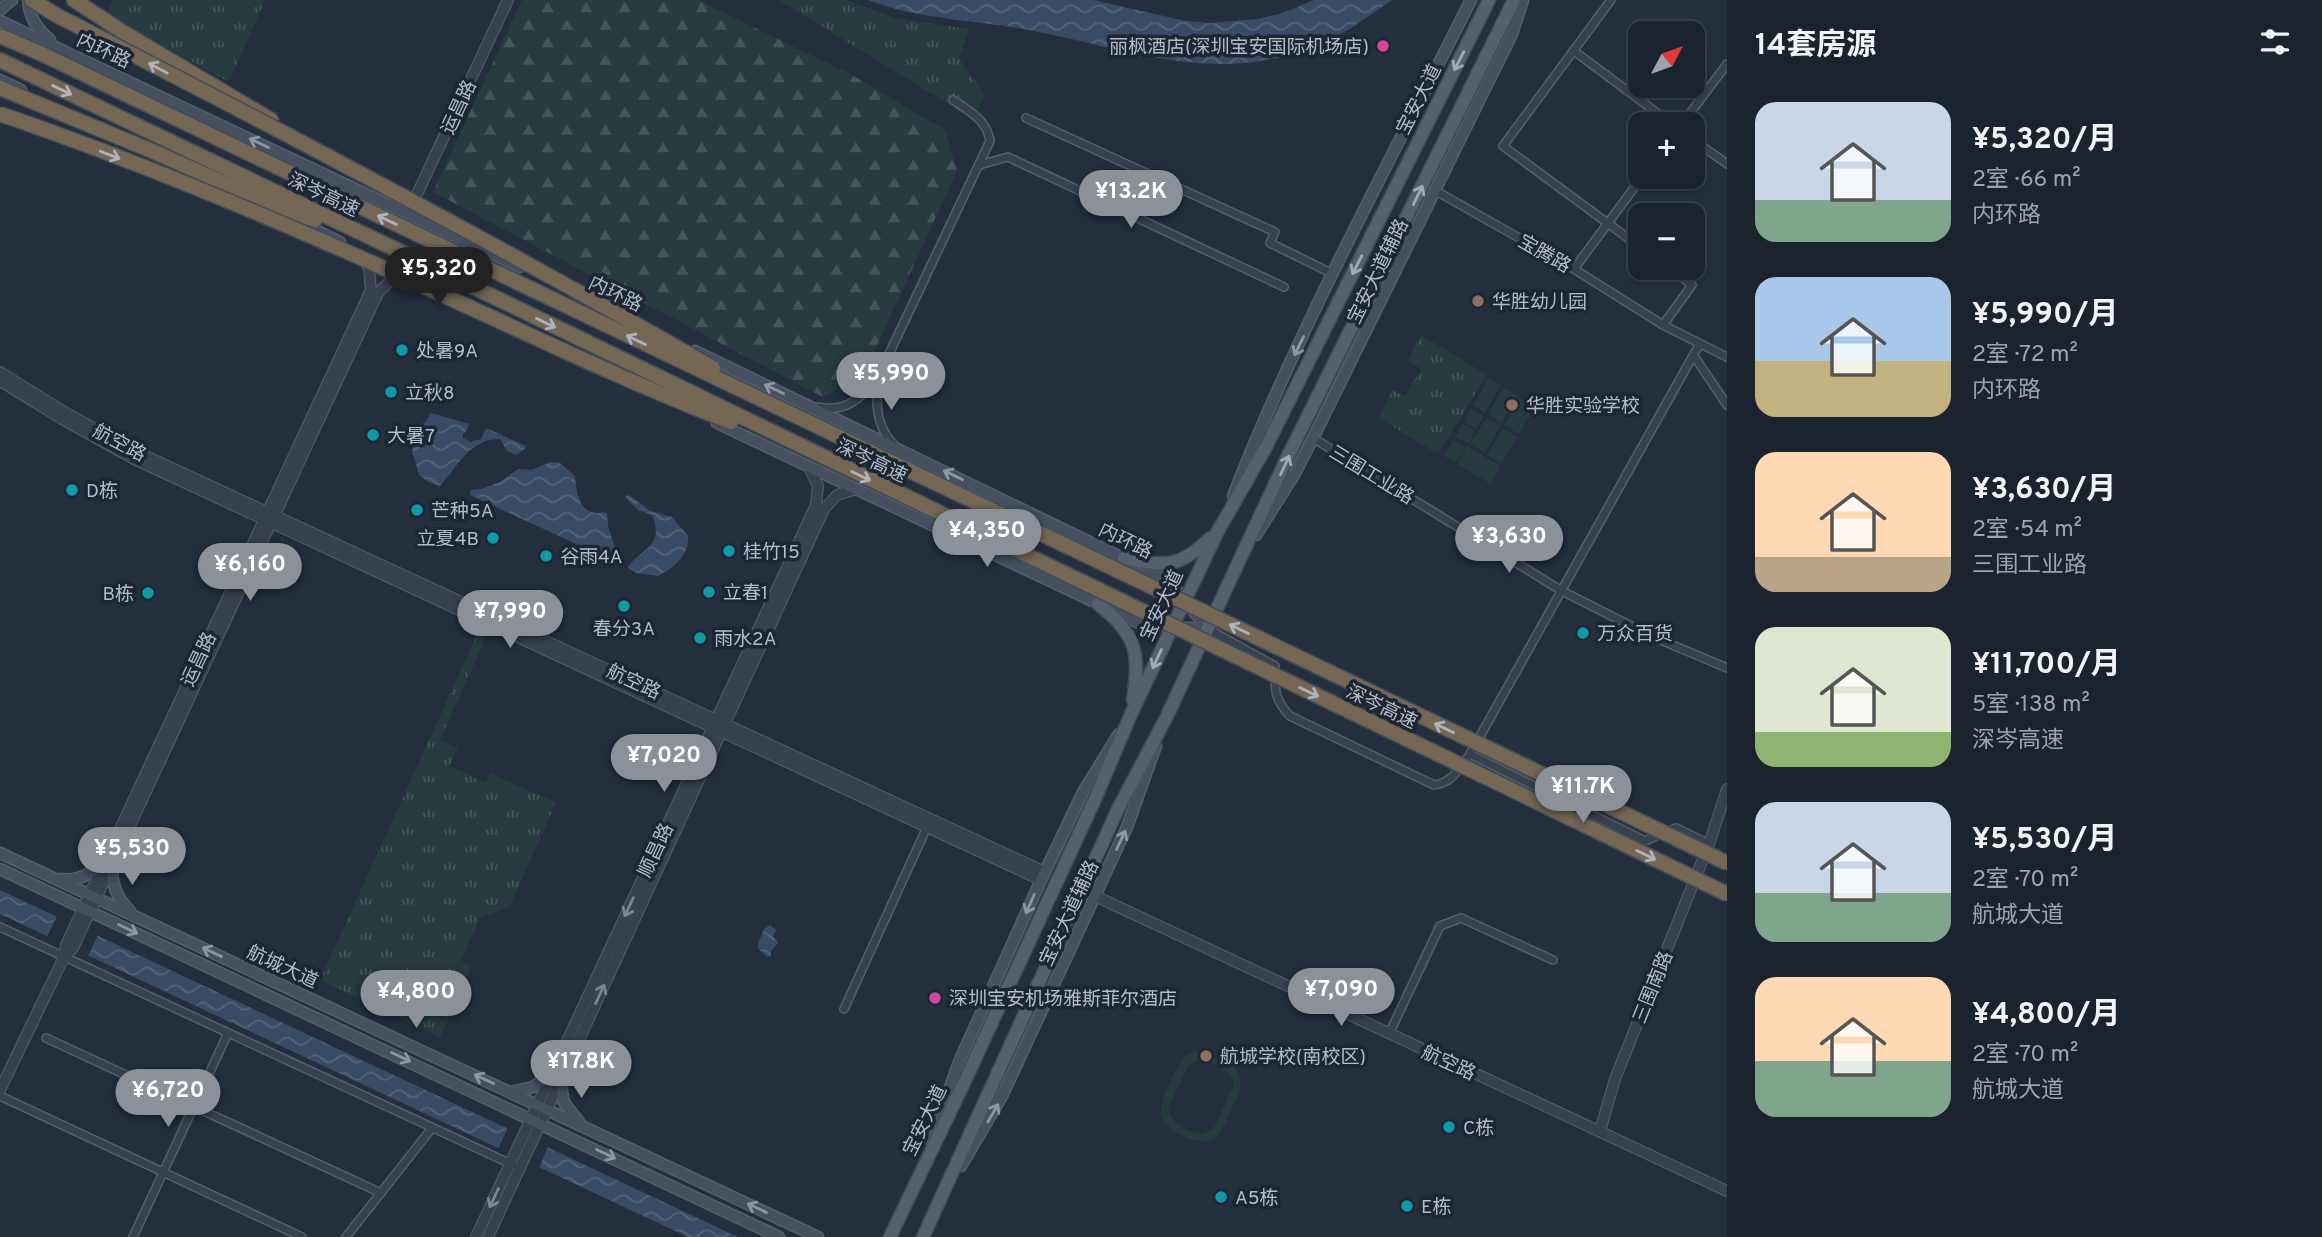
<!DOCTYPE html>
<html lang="zh">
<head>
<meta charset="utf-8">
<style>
	:root { --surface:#1b232e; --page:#242b36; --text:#f1f3f6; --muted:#a0a4aa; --line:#39404a; --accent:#8c9099 }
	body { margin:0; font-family:Overpass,"Noto Sans SC",sans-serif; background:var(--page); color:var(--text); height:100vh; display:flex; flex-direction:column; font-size:26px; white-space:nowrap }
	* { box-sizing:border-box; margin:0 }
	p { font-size:23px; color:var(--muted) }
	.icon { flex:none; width:38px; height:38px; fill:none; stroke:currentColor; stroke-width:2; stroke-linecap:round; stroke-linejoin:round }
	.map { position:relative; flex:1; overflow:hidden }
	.side { display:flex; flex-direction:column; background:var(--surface); width:595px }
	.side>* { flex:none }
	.needle { width:46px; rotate:49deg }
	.buttons { position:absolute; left:1628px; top:21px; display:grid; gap:14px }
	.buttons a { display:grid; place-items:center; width:77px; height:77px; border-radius:14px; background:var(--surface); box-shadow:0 4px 10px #0003,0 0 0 2px var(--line); font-size:35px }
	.price { position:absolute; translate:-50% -60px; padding:0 16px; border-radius:24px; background:var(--accent); color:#fff; font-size:23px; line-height:46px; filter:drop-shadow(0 2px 4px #0008) }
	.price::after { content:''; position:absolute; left:50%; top:42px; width:21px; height:16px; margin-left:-10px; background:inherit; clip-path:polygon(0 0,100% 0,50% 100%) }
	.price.selected { background:#222; color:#fff }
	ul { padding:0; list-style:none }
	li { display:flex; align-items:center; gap:21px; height:175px; padding:0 28px }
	li span { display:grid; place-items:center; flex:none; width:196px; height:140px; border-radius:21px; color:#555 }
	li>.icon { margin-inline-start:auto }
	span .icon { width:84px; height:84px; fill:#fffc; stroke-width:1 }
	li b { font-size:30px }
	h2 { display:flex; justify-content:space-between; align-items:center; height:84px; padding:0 28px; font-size:30px }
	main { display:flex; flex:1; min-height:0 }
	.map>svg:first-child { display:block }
	.grass { fill:url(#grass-tufts) }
	.forest { fill:url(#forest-firs) }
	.pitch { fill:#263c3f; fill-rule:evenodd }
	.water { fill:url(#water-waves) }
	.pier { fill:#242f3e }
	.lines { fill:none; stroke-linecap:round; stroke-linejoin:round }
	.minor-casing { stroke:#565f6c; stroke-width:10 }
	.tertiary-casing { stroke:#565f6c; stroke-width:12 }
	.secondary-casing { stroke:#565f6c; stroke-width:13 }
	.primary-casing { stroke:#414a57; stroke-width:15 }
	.motorway-casing { stroke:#434c59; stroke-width:17 }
	.minor { stroke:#38414e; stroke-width:7 }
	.tertiary { stroke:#38414e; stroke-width:10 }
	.secondary { stroke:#465061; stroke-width:10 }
	.primary { stroke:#56606e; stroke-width:12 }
	.motorway { stroke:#746855; stroke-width:14 }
	.motorway-bridge-casing { stroke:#434c59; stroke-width:17; stroke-linecap:butt }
	.motorway-bridge { stroke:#746855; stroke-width:14 }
	.oneway { stroke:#a1aab7 }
	.oneway2 { stroke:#aeb4bd }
	.oneway3 { stroke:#8e96a5 }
	.oneway4 { stroke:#7c8592 }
	.hotel-dot { fill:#d1479c; stroke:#1d2633; stroke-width:2.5 }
	.education-dot { fill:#8d6e63; stroke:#1d2633; stroke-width:2.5 }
	.culture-dot { fill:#0f9aa8; stroke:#1d2633; stroke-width:2.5 }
	.labels { text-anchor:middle; stroke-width:7; stroke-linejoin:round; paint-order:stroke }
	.poi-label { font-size:19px; fill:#b4bcc9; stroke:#1d2633; text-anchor:start }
	.street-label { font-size:19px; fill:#b4bcc9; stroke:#1d2633 }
</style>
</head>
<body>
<main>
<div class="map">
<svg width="1727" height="1237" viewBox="0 0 1727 1237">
	<defs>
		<pattern id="grass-tufts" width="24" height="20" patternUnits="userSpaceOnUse" patternTransform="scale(1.75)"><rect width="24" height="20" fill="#263c3f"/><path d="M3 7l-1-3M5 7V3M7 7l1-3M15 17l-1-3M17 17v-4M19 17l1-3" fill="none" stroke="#435659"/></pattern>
		<pattern id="forest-firs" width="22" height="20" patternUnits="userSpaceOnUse" patternTransform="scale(1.75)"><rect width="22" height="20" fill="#263c3f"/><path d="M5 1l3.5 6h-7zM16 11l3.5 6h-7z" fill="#435659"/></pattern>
		<pattern id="water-waves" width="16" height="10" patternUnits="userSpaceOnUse" patternTransform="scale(1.75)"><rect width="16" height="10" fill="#394c67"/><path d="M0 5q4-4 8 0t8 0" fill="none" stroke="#53647b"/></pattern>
	</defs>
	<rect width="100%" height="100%" fill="#242f3e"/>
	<g class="grass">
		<path d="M114 0H265L229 82 106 14Z"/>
		<path d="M779 0H847L894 18 969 29 959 59 985 95 973 119Z"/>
		<path d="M1421 335 1487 375 1438 454 1379 418 1392 390 1405 396 1421 369 1408 360Z"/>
		<path d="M477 635 485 639 440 740 458 748 450 766 485 783 490 773 556 803 509 907 480 918 461 961 471 967 440 1037 320 980Z"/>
	</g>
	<path class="forest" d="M522 0H698L850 74 945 130 957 171 862 378 823 397 433 192Z"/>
	<g class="pitch">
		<path d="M1488 378 1501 385 1485 413 1473 405Z"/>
		<path d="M1503 388 1518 396 1502 423 1488 414Z"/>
		<path d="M1520 398 1534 407 1519 434 1504 425Z"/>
		<path d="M1471 409 1484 416 1476 429 1464 422Z"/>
		<path d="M1486 418 1501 426 1485 453 1470 444Z"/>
		<path d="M1463 424 1475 431 1468 444 1455 437Z"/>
		<path d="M1503 428 1517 437 1501 463 1487 455Z"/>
		<path d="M1453 440 1465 447 1456 463 1444 456Z"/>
		<path d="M1467 446 1501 466 1491 484 1457 464Z"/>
		<path d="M1201 1052 1235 1068C1246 1082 1239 1094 1232 1108 1228 1117 1224 1130 1216 1137 1203 1149 1166 1132 1161 1116 1158 1105 1177 1064 1185 1057 1190 1053 1195 1052 1201 1052ZM1198 1060C1213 1062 1231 1069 1234 1084L1214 1128 1203 1134C1189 1132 1171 1124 1168 1109L1188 1066Z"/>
	</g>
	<g class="water">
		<path d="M868 0H1093L1186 21 1210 23 1258 19 1282 13 1314 0H1392C1369 16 1346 33 1320 44 1216 88 1128 48 1024 29 972 20 917 19 868 0Z"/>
		<path d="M431 413 469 424 467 430 463 434V438L471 442 481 439 486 428 526 446 525 449 516 455 507 451 500 439C470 438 458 466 440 486L428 482 419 475 412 451 416 437V427L426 422Z"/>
		<path d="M551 462 560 463 575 476C576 489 578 511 596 513 600 513 603 512 607 513L608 526 616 551 602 556 470 495 471 490 481 489 500 482 518 469 531 470Z"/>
		<path d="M629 495 650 511 672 517 688 536C689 556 674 567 658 576L636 573 628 567C639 550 666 546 652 515L638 510 625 497Z"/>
		<path d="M0 890 738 1237H688L0 914Z"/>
		<path d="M770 925 776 930 773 936 778 943 771 951V956L767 957 757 947 764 929Z"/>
	</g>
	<g class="pier">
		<path d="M58 914 99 933 87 958 46 939Z"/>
		<path d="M509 1126 549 1144 538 1170 497 1151Z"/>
	</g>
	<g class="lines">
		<g class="minor-casing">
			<g id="minor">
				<path d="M1611 0 1503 146 1640 247"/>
				<path d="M1574 51 1672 124"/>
				<path d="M1026 118 1275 232 1270 243 1333 274"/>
				<path d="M1682 124 1727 64"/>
				<path d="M1692 139 1727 164"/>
				<path d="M979 165 1008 157 1284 287"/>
				<path d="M1436 191 1574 269 1663 325 1727 357"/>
				<path d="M1574 269 1642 177"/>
				<path d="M1663 325 1692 285 1669 268"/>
				<path d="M1694 356 1727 405"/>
				<path d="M878 378C876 404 875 425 894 445"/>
				<path d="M818 407C846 413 862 398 878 377L990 141C987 120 969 111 953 100"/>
				<path d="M1313 438 1562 591 1651 636 1727 668"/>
				<path d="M1208 629 1275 666C1275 689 1273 698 1290 716L1434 785C1452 783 1460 768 1470 754L1699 345"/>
				<path d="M1470 754 1645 841 1676 828 1709 844"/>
				<path d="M0 927 513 1165"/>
				<path d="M844 1009 927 827"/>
				<path d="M1389 1034 1440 926 1461 918 1553 960"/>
				<path d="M46 1038 381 1193"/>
				<path d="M0 1096 302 1237"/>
				<path d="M133 1237 228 1033"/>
				<path d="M346 1237 432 1128"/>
			</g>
		</g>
		<g class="tertiary-casing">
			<g id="tertiary">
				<path d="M411 207 508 0"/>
				<path d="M0 372 66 413 137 452 1045 872"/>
				<path d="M0 381 62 419 134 459 1041 880"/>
				<path d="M1095 896 1727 1191"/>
				<path d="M64 957 66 945 371 290 369 269 364 260"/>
				<path d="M0 1090 64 957 73 948 378 293 391 280 403 276"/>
				<path d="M1600 1131 1615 1079 1709 844 1727 789"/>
				<path d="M476 1237 816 505 818 486 809 467"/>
				<path d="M488 1237 824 509 837 495 856 489"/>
			</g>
		</g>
		<g class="secondary-casing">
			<g id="secondary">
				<path d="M28 0C30 18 36 28 50 40"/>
				<path d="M0 10 12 0"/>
				<path d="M0 21 520 267"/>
				<path d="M0 80 21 90"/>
				<path d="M285 215 340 242"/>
				<path d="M695 351 1168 580 1208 629"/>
				<path d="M717 423 1145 626 1208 629"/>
				<path d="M1233 496C1300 325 1389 163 1471 0"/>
				<path d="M1256 535 1294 475 1313 438 1512 34 1523 0"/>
				<path d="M0 853 818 1237"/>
				<path d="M113 864C110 882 117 898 130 911"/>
				<path d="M0 869 779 1237"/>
				<path d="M61 879C79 882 95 872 106 858"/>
				<path d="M561 1079 563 1101 579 1122"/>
				<path d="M511 1092 533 1087 552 1073"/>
				<path d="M931 1141 959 1062 1041 880 1083 792 1119 734"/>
				<path d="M961 1166 1002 1096 1127 827 1156 746"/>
			</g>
		</g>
		<g class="primary-casing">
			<g id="primary">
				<path d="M1124 558C1165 566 1179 569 1210 538"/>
				<path d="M1098 604C1137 634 1140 653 1133 700"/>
				<path d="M890 1237 963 1085 1096 797 1131 714 1218 531 1266 447 1489 0"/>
				<path d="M923 1237 1118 809 1167 716 1287 458 1514 0"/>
			</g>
		</g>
		<g class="motorway-casing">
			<g id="motorway">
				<path d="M74 0 123 32 271 120"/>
				<path d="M0 60 397 250"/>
				<path d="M152 151 276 206 315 220"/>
			</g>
		</g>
		<use href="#minor" class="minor"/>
		<use href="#tertiary" class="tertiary"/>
		<use href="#secondary" class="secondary"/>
		<use href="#primary" class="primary"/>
		<use href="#motorway" class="motorway"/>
		<g class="motorway-bridge-casing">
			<g id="motorway-bridge">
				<path d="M32 0 56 15C277 128 497 244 713 368"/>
				<path d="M0 36 42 54 1727 863"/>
				<path d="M0 88 152 151"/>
				<path d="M0 114C132 159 261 213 388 270 502 321 614 377 731 422"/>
				<path d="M397 250 1727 894"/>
			</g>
		</g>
		<use href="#motorway-bridge" class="motorway-bridge"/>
	</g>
	<defs><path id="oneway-shaft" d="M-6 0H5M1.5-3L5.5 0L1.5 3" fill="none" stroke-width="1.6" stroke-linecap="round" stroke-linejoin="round" transform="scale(1.75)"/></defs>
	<g class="oneway">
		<use href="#oneway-shaft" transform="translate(1459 61) rotate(117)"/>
		<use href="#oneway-shaft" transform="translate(1418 195) rotate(-64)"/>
		<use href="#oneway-shaft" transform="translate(1357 265) rotate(117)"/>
		<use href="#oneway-shaft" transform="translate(1285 465) rotate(-65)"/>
		<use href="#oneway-shaft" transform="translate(1157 659) rotate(115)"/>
	</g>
	<g class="oneway2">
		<use href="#oneway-shaft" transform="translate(158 68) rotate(-152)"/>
		<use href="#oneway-shaft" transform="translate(62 90) rotate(26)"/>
		<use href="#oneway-shaft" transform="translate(110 155) rotate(21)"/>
		<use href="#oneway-shaft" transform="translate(387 220) rotate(-154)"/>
		<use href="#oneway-shaft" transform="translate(546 323) rotate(26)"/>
		<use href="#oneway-shaft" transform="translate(636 340) rotate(-154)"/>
		<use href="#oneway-shaft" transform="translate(861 476) rotate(26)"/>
		<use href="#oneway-shaft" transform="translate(1239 629) rotate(-154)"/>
		<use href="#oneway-shaft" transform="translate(1309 692) rotate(26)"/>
		<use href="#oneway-shaft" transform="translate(1444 728) rotate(-154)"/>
		<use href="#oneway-shaft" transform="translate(1646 855) rotate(26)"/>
	</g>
	<g class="oneway3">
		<use href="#oneway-shaft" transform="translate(259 143) rotate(-155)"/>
		<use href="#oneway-shaft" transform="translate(1299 346) rotate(116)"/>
		<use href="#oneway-shaft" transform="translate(774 389) rotate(-154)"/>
		<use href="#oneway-shaft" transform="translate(953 475) rotate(-154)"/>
		<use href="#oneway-shaft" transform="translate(1121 840) rotate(-65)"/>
		<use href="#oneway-shaft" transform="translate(1030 904) rotate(114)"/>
		<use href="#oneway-shaft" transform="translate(128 929) rotate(25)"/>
		<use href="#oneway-shaft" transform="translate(212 952) rotate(-155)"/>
		<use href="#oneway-shaft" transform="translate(401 1057) rotate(25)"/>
		<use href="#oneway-shaft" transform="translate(484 1079) rotate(-155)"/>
		<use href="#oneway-shaft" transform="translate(993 1113) rotate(-60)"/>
		<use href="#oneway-shaft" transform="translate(606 1154) rotate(26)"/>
		<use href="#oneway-shaft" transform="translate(757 1208) rotate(-155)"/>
	</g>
	<g class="oneway4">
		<use href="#oneway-shaft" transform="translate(629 907) rotate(115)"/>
		<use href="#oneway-shaft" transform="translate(600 994) rotate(-65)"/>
		<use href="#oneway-shaft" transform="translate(494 1198) rotate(115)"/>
	</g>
	<g class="hotel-dot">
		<circle cx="1383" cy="46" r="7"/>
		<circle cx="935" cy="998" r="7"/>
	</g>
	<g class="education-dot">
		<circle cx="1478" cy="301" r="7"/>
		<circle cx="1512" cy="405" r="7"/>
		<circle cx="1206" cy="1056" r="7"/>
	</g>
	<g class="culture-dot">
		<circle cx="402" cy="350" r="7"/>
		<circle cx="391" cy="392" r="7"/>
		<circle cx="373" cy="435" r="7"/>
		<circle cx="72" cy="490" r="7"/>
		<circle cx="417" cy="510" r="7"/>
		<circle cx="493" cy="538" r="7"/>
		<circle cx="729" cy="551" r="7"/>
		<circle cx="546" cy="556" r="7"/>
		<circle cx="709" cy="592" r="7"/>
		<circle cx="148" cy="593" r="7"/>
		<circle cx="624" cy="606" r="7"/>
		<circle cx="1583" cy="633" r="7"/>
		<circle cx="700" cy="638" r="7"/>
		<circle cx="1449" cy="1127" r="7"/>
		<circle cx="1221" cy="1197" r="7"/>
		<circle cx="1407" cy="1206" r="7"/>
	</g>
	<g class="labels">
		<g class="poi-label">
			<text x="1369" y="53" text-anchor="end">丽枫酒店(深圳宝安国际机场店)</text>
			<text x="1492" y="308">华胜幼儿园</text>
			<text x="416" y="357">处暑9A</text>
			<text x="405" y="399">立秋8</text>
			<text x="1526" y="412">华胜实验学校</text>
			<text x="387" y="442">大暑7</text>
			<text x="86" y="497">D栋</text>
			<text x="431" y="517">芒种5A</text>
			<text x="479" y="545" text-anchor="end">立夏4B</text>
			<text x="743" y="558">桂竹15</text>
			<text x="560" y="563">谷雨4A</text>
			<text x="723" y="599">立春1</text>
			<text x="134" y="600" text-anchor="end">B栋</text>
			<text x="624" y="635" text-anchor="middle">春分3A</text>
			<text x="1597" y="640">万众百货</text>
			<text x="714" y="645">雨水2A</text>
			<text x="949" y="1005">深圳宝安机场雅斯菲尔酒店</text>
			<text x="1220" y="1063">航城学校(南校区)</text>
			<text x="1463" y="1134">C栋</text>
			<text x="1235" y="1204">A5栋</text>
			<text x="1421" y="1213">E栋</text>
		</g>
		<g class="street-label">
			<text transform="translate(104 50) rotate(25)" y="7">内环路</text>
			<text transform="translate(1418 99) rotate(-63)" y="7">宝安大道</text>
			<text transform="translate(458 107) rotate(-65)" y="7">运昌路</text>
			<text transform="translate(324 194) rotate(26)" y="7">深岑高速</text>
			<text transform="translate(1545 253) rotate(30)" y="7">宝腾路</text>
			<text transform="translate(1377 271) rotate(-64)" y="7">宝安大道辅路</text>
			<text transform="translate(616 293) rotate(26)" y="7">内环路</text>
			<text transform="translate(120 442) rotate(28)" y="7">航空路</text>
			<text transform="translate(872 460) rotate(26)" y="7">深岑高速</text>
			<text transform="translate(1372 474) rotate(31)" y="7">三围工业路</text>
			<text transform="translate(1126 540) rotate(26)" y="7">内环路</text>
			<text transform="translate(1161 605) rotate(-65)" y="7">宝安大道</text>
			<text transform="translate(198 659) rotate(-65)" y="7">运昌路</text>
			<text transform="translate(634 681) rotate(25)" y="7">航空路</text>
			<text transform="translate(1382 706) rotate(26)" y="7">深岑高速</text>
			<text transform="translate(655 850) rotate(-65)" y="7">顺昌路</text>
			<text transform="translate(1068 913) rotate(-65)" y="7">宝安大道辅路</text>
			<text transform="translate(283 966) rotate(25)" y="7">航城大道</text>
			<text transform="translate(1652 987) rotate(-68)" y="7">三围南路</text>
			<text transform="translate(1449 1062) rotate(25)" y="7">航空路</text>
			<text transform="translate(924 1120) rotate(-64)" y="7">宝安大道</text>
		</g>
	</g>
</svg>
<div class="buttons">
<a><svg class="needle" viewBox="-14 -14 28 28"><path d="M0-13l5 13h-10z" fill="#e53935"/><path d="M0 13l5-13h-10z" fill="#a0a4aa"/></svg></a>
<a>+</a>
<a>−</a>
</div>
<b class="price" style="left:1131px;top:230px">¥13.2K</b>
<b class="price selected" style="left:439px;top:307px">¥5,320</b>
<b class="price" style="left:891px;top:412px">¥5,990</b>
<b class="price" style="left:987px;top:569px">¥4,350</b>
<b class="price" style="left:1509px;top:575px">¥3,630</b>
<b class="price" style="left:250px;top:603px">¥6,160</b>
<b class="price" style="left:510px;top:650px">¥7,990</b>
<b class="price" style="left:664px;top:794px">¥7,020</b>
<b class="price" style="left:1583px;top:825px">¥11.7K</b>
<b class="price" style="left:132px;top:887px">¥5,530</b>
<b class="price" style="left:1341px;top:1028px">¥7,090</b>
<b class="price" style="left:416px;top:1030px">¥4,800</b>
<b class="price" style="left:581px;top:1100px">¥17.8K</b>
<b class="price" style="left:168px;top:1129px">¥6,720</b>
</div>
<section class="side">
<h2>14套房源<svg class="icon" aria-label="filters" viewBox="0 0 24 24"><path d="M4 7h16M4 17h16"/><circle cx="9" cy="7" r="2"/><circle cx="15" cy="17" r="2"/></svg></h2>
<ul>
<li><span style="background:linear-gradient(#c9d6e8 70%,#7fa58c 0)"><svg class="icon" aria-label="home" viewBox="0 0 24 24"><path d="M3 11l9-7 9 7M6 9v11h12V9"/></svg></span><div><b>¥5,320/月</b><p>2室 · 66 m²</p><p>内环路</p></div></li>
<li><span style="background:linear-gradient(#a9c7e8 60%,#c2b280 0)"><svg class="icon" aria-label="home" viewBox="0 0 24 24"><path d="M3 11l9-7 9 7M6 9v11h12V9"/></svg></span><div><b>¥5,990/月</b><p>2室 · 72 m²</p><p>内环路</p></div></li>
<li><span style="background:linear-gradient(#ffd9b3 75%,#b9a48a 0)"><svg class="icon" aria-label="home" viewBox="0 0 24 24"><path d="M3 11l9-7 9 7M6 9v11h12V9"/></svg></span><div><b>¥3,630/月</b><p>2室 · 54 m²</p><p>三围工业路</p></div></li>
<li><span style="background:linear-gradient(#dfe7d0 75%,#8fb573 0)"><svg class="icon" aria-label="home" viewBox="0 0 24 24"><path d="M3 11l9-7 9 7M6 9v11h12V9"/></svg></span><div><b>¥11,700/月</b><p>5室 · 138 m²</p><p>深岑高速</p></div></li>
<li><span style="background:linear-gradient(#c9d6e8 65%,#7fa58c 0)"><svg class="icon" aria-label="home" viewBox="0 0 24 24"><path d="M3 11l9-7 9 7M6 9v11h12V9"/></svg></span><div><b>¥5,530/月</b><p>2室 · 70 m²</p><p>航城大道</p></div></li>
<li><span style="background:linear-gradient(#ffd9b3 60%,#7fa58c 0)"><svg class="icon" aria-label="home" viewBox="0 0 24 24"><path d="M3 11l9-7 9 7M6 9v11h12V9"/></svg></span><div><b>¥4,800/月</b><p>2室 · 70 m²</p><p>航城大道</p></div></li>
</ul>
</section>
</main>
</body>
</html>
